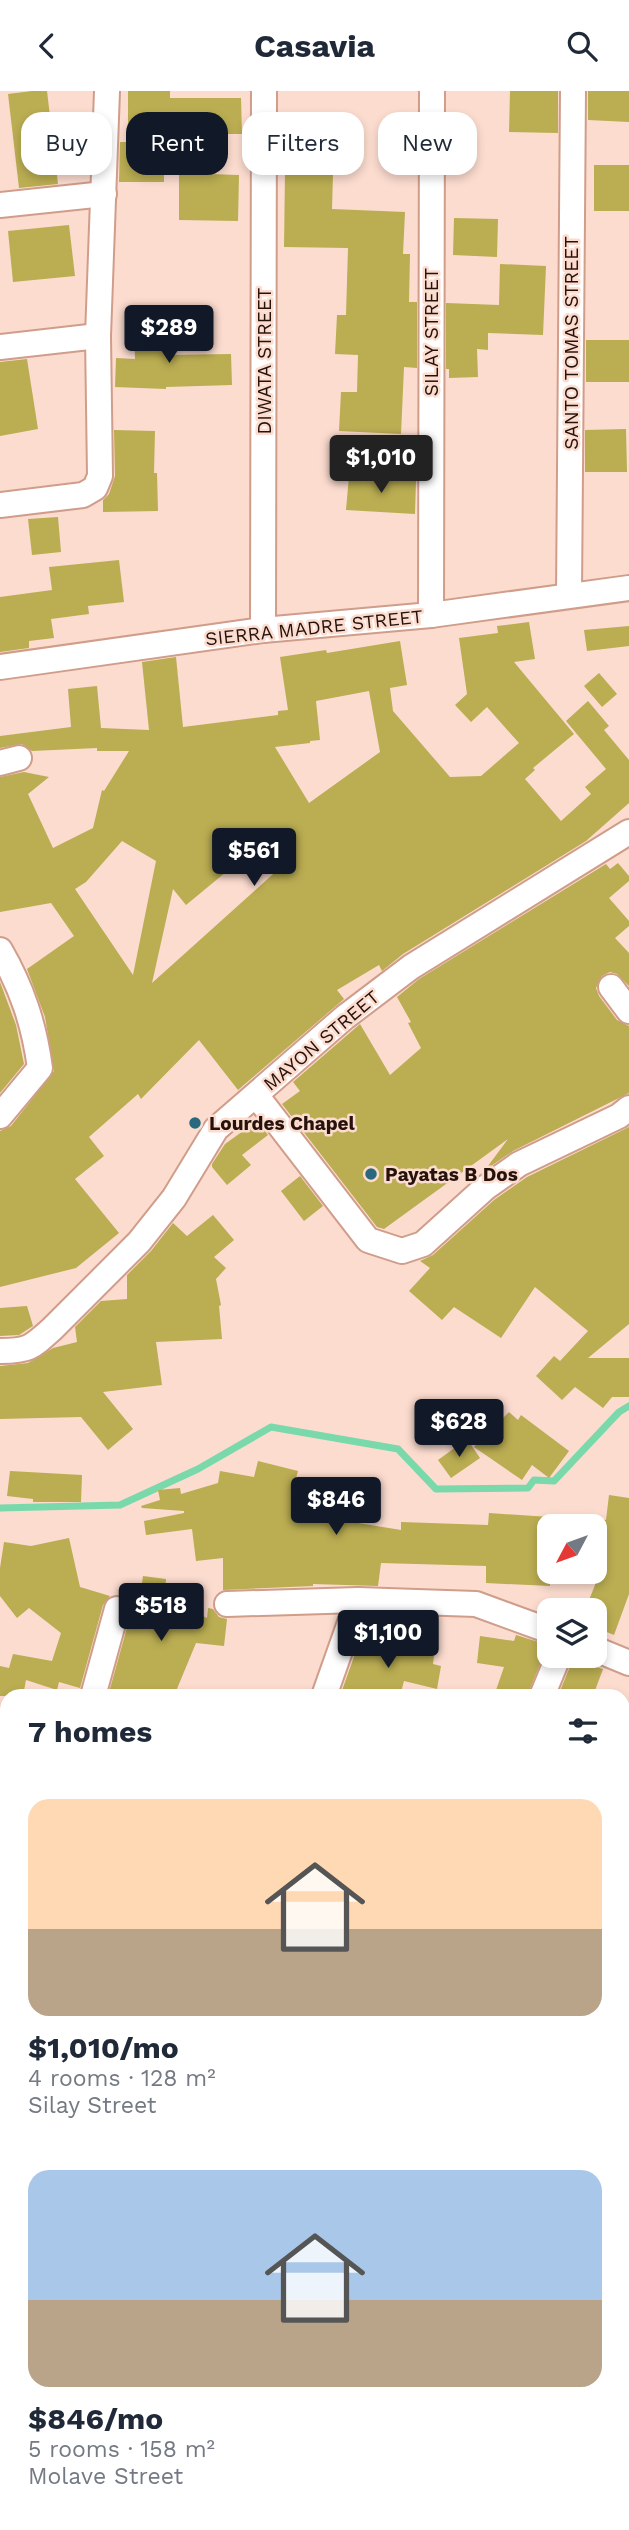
<!DOCTYPE html>
<html lang="en">
<head>
<meta charset="utf-8">
<style>
	:root { --surface:#fff; --page:#f2f2f3; --text:#1f2937; --muted:#747a83; --accent:#111827 }
	body { margin:0; font-family:"Work Sans",sans-serif; background:var(--page); color:var(--text); height:100vh; display:flex; flex-direction:column; font-size:26px; white-space:nowrap }
	* { box-sizing:border-box; margin:0 }
	p { font-size:23px; color:var(--muted) }
	.icon { flex:none; width:38px; height:38px; fill:none; stroke:currentColor; stroke-width:2; stroke-linecap:round; stroke-linejoin:round }
	.map { position:relative; flex:1; overflow:hidden }
	.panel { position:absolute; left:0px; top:1598px; width:630px; height:842px; display:flex; flex-direction:column; background:var(--surface); border-radius:21px 21px 0 0; box-shadow:0 4px 10px #0003 }
	.panel>* { flex:none }
	.hud { position:absolute; left:21px; top:21px; width:588px; height:63px; display:flex; gap:14px }
	.needle { width:46px; rotate:229deg }
	.tools { position:absolute; left:537px; top:1423px; display:grid; gap:14px }
	.tools a { display:grid; place-items:center; width:70px; height:70px; border-radius:14px; background:var(--surface); box-shadow:0 4px 10px #0003; font-size:35px }
	.price { position:absolute; translate:-50% -60px; padding:0 16px; border-radius:7px; background:var(--accent); color:#fff; font-size:23px; line-height:46px; filter:drop-shadow(0 2px 4px #0008) }
	.price::after { content:''; position:absolute; left:50%; top:42px; width:21px; height:16px; margin-left:-10px; background:inherit; clip-path:polygon(0 0,100% 0,50% 100%) }
	.price.current { background:#222; color:#fff }
	ul { padding:0; list-style:none }
	li { display:grid; align-content:center; gap:14px; height:371px; padding:0 28px }
	li span { display:grid; place-items:center; height:217px; border-radius:21px; color:#555 }
	li>.icon { margin-inline-start:auto }
	span .icon { width:126px; height:126px; fill:#fffc; stroke-width:1 }
	li b { font-size:30px }
	h2 { display:flex; justify-content:space-between; align-items:center; height:84px; padding:0 28px; font-size:30px }
	.chip { padding:0 24px; border-radius:21px; background:var(--surface); box-shadow:0 4px 10px #0003; font-size:24px; line-height:63px }
	.chip.current { background:var(--accent); color:#fff }
	header { display:flex; justify-content:space-between; align-items:center; height:91px; padding:0 28px; background:var(--surface); font-size:32px; font-weight:700 }
	.map>svg:first-child { display:block }
	.lines { fill:none; stroke-linecap:round; stroke-linejoin:round }
	.stream { stroke:#79d9ab; stroke-width:7 }
	.building { fill:#baad52; fill-rule:evenodd }
	.minor-casing { stroke:#d09d8a; stroke-width:28 }
	.minor { stroke:#fff; stroke-width:24 }
	.poi-dot { fill:#29697d; stroke:#fcdccf; stroke-width:2.5 }
	.labels { text-anchor:middle; stroke-width:5; stroke-linejoin:round; paint-order:stroke }
	.street-label { font-size:19px; fill:#25120b; stroke:#fcdccf }
	.poi-label { font-size:19px; font-weight:bold; fill:#25120b; stroke:#fcdccf; text-anchor:start }
</style>
</head>
<body>
<header><svg class="icon" aria-label="back" viewBox="0 0 24 24"><path d="M15 5l-7 7 7 7"/></svg>Casavia<svg class="icon" aria-label="search" viewBox="0 0 24 24"><circle cx="10" cy="10" r="6"/><path d="M15 15l6 6"/></svg></header>
<div class="map">
<svg width="629" height="2439" viewBox="0 0 629 2439">
	<rect width="100%" height="100%" fill="#fcdccf"/>
	<g class="lines">
		<path class="stream" d="M0 1417 120 1414 198 1378 271 1336 398 1358 436 1398 528 1397 534 1389 554 1390 619 1321 629 1315"/>
	</g>
	<g class="building">
		<path d="M32 0H47L58 93 19 97 8 3Z"/>
		<path d="M128 0H170V7H241L242 43H164V91H119L120 51H128Z"/>
		<path d="M510 0H558V42L509 41Z"/>
		<path d="M588 0H629V31L588 29Z"/>
		<rect x="594" y="74" width="35" height="46"/>
		<path d="M179 82 239 84 238 130 179 129Z"/>
		<path d="M285 82 333 83 332 118 405 121 403 163H410L409 211H417V277L404 276 401 343 339 340 341 301H357L358 264 335 263 337 224H346L348 157 284 156Z"/>
		<path d="M454 127 498 128 497 166 453 164Z"/>
		<path d="M69 134 75 185 13 191 8 140Z"/>
		<path d="M500 173 546 175 543 244 488 242V259L477 258 478 286 449 287V278H446V212L499 214Z"/>
		<path d="M134 235H165V264L231 263 232 294 166 296V298L115 296 116 267 135 268Z"/>
		<rect x="586" y="249" width="43" height="42"/>
		<path d="M27 268 38 338 0 345V271Z"/>
		<path d="M626 338 627 381H585V339Z"/>
		<path d="M114 339 155 340 154 382H157L158 420 103 421V409L109 403 115 385Z"/>
		<path d="M349 385 416 390 415 423 346 419Z"/>
		<path d="M58 426 61 461 32 464 28 428Z"/>
		<path d="M119 469 124 511 88 515 89 523 51 528 54 547 29 550V557L0 561V506L52 499 49 476Z"/>
		<path d="M529 531 535 568 514 571 574 643 533 677 535 679 525 688 561 730 591 703 585 696 606 678 566 630 588 610 609 635 604 639 629 669V712L586 750 403 863 382 880 379 874 337 899 344 908 238 999 199 949 141 1008 138 1003 89 1046 104 1065 75 1088 119 1142 76 1177 0 1196V1040L11 1035 54 980 45 926 27 878 74 845 51 812 0 821V686L24 681 49 686 28 703 53 757 93 737 102 699 104 700 129 660H97V657L32 660 22 653 0 657V645L71 636 68 598 97 595 101 637 149 639 142 571 176 566 183 636 278 624V620L288 619 280 566 326 559 327 562 400 550 407 594 390 597 393 620 450 686 481 685 519 652 487 616 471 631 455 614 467 603 459 547 498 542 497 535ZM369 600 380 661 309 712 275 656 310 652V650L320 649 316 610ZM272 743 292 766 152 892 173 798 186 814ZM122 750 156 770 133 884 75 798 86 791Z"/>
		<path d="M629 535V555L587 560 584 539Z"/>
		<path d="M599 582 617 603 602 616 584 595Z"/>
		<path d="M618 772 629 785V790L609 807 629 830V835L615 847 629 862V895L617 883 610 881 602 885 596 897 599 905 617 929 629 935V1002L513 1060 485 1079 508 1048 384 1138 377 1136 282 1013 300 1000 293 991 360 933 390 984 421 957 408 932 411 931 397 906 419 888 606 773 610 778Z"/>
		<path d="M0 891 16 934 24 973 0 1002Z"/>
		<path d="M257 1030 268 1044 242 1064 251 1074 227 1094 212 1076V1073L225 1053Z"/>
		<path d="M629 1036V1233L588 1267H629V1306H612L603 1317 575 1296 562 1309 536 1285 554 1265 560 1270 588 1240 535 1196 501 1247 454 1216 442 1229 409 1200 430 1177 420 1170 433 1164 494 1109 527 1086Z"/>
		<path d="M300 1085 323 1115 304 1130 281 1100Z"/>
		<path d="M213 1124 234 1149 214 1166 226 1177 216 1188 221 1214 219 1215 222 1248 156 1251 162 1294 103 1301 133 1338 108 1359 81 1326 0 1328V1275L28 1272 53 1257 77 1251 75 1236 101 1210 127 1208V1184L151 1160 173 1132 187 1145Z"/>
		<path d="M27 1215 33 1235 19 1244 0 1245V1217Z"/>
		<path d="M509 1321 518 1329 521 1324 569 1360 549 1387 532 1374 522 1389 474 1356Z"/>
		<path d="M467 1348 480 1367 451 1387 438 1369Z"/>
		<path d="M258 1370 298 1380 294 1395 328 1404 325 1424 358 1430V1432L401 1439V1431L488 1434 489 1422 550 1426V1495L486 1492V1475L381 1472 378 1495 313 1493V1495L223 1499V1467L196 1470 192 1438 146 1444 144 1430 184 1422V1420L142 1417 141 1415 160 1409 158 1399 180 1397 181 1403 218 1392 220 1380 254 1386Z"/>
		<path d="M10 1380 82 1384 81 1411H33V1408L7 1405Z"/>
		<path d="M609 1404 629 1407V1503L614 1544 595 1536V1519H585L595 1494V1428L606 1429Z"/>
		<path d="M69 1447 80 1496 110 1505 103 1514 80 1597 59 1591 57 1599 26 1589 23 1605H0V1575L9 1577 13 1563 52 1570 61 1542 29 1517 17 1527 0 1505V1477L4 1451 31 1455Z"/>
		<path d="M143 1485 166 1488 164 1508 207 1527 208 1517 213 1518 219 1526 227 1528 224 1555 196 1552 174 1605H108L131 1522 128 1509 139 1512Z"/>
		<path d="M516 1544 548 1554 527 1605H494L504 1576 477 1572 480 1545 514 1550Z"/>
		<path d="M361 1546 434 1565 433 1573 441 1575 437 1598 404 1590 400 1605H340Z"/>
		<path d="M573 1568 603 1578 593 1605H558Z"/>
	</g>
	<g class="lines">
		<g class="minor-casing">
			<g id="minor">
				<path d="M0 114 104 103"/>
				<path d="M0 256 98 245"/>
				<path d="M0 414 83 404 95 397 100 385 98 245 107 0"/>
				<path d="M569 504 573 0"/>
				<path d="M431 524 432 0"/>
				<path d="M263 539 264 0"/>
				<path d="M0 576 263 539 431 524 629 497"/>
				<path d="M0 672 19 667"/>
				<path d="M0 859C22 897 34 933 40 977L0 1025"/>
				<path d="M611 896 629 920"/>
				<path d="M256 1004 368 1149 402 1160 423 1153 485 1097 519 1073 619 1025 629 1017"/>
				<path d="M0 1260C28 1260 31 1257 52 1238L139 1151 174 1107 216 1038 345 926 411 876 629 741"/>
				<path d="M227 1513 358 1509 476 1513 550 1540"/>
				<path d="M595 1558 629 1572"/>
				<path d="M93 1605 117 1518"/>
				<path d="M324 1605 358 1509"/>
				<path d="M542 1605 559 1564"/>
				<path d="M0 1809 7 1785"/>
				<path d="M623 1951 629 1936"/>
				<path d="M0 2008 7 2010"/>
				<path d="M0 2059 7 2061"/>
				<path d="M0 2192 7 2171"/>
				<path d="M0 2260 7 2263"/>
				<path d="M623 2293 629 2296"/>
				<path d="M59 2439 61 2432"/>
				<path d="M169 2439V2437"/>
			</g>
		</g>
		<use href="#minor" class="minor"/>
	</g>
	<g class="poi-dot">
		<circle cx="195" cy="1032" r="7"/>
		<circle cx="371" cy="1083" r="7"/>
	</g>
	<g class="labels">
		<g class="street-label">
			<text transform="translate(431 241) rotate(-90)" y="7">SILAY STREET</text>
			<text transform="translate(571 252) rotate(-90)" y="7">SANTO TOMAS STREET</text>
			<text transform="translate(264 270) rotate(-90)" y="7">DIWATA STREET</text>
			<text transform="translate(314 536) rotate(-6)" y="7">SIERRA MADRE STREET</text>
			<text transform="translate(321 949) rotate(-40)" y="7">MAYON STREET</text>
		</g>
		<g class="poi-label">
			<text x="209" y="1039">Lourdes Chapel</text>
			<text x="385" y="1090">Payatas B Dos</text>
		</g>
	</g>
</svg>
<div class="tools">
<a><svg class="needle" viewBox="-14 -14 28 28"><path d="M0-13l5 13h-10z" fill="#e53935"/><path d="M0 13l5-13h-10z" fill="#747a83"/></svg></a>
<a><svg class="icon" aria-label="layers" viewBox="0 0 24 24"><path d="M12 4l9 5-9 5-9-5zM3 14l9 5 9-5"/></svg></a>
</div>
<b class="price" style="left:169px;top:274px">$289</b>
<b class="price current" style="left:381px;top:404px">$1,010</b>
<b class="price" style="left:254px;top:797px">$561</b>
<b class="price" style="left:459px;top:1368px">$628</b>
<b class="price" style="left:336px;top:1446px">$846</b>
<b class="price" style="left:161px;top:1552px">$518</b>
<b class="price" style="left:388px;top:1579px">$1,100</b>
<div class="hud">
<a class="chip">Buy</a>
<a class="chip current">Rent</a>
<a class="chip">Filters</a>
<a class="chip">New</a>
</div>
<section class="panel">
<h2>7 homes<svg class="icon" aria-label="filters" viewBox="0 0 24 24"><path d="M4 7h16M4 17h16"/><circle cx="9" cy="7" r="2"/><circle cx="15" cy="17" r="2"/></svg></h2>
<ul>
<li><span style="background:linear-gradient(#ffd9b3 60%,#b9a48a 0)"><svg class="icon" aria-label="home" viewBox="0 0 24 24"><path d="M3 11l9-7 9 7M6 9v11h12V9"/></svg></span><div><b>$1,010/mo</b><p>4 rooms · 128 m²</p><p>Silay Street</p></div></li>
<li><span style="background:linear-gradient(#a9c7e8 60%,#b9a48a 0)"><svg class="icon" aria-label="home" viewBox="0 0 24 24"><path d="M3 11l9-7 9 7M6 9v11h12V9"/></svg></span><div><b>$846/mo</b><p>5 rooms · 158 m²</p><p>Molave Street</p></div></li>
</ul>
</section>
</div>
</body>
</html>
